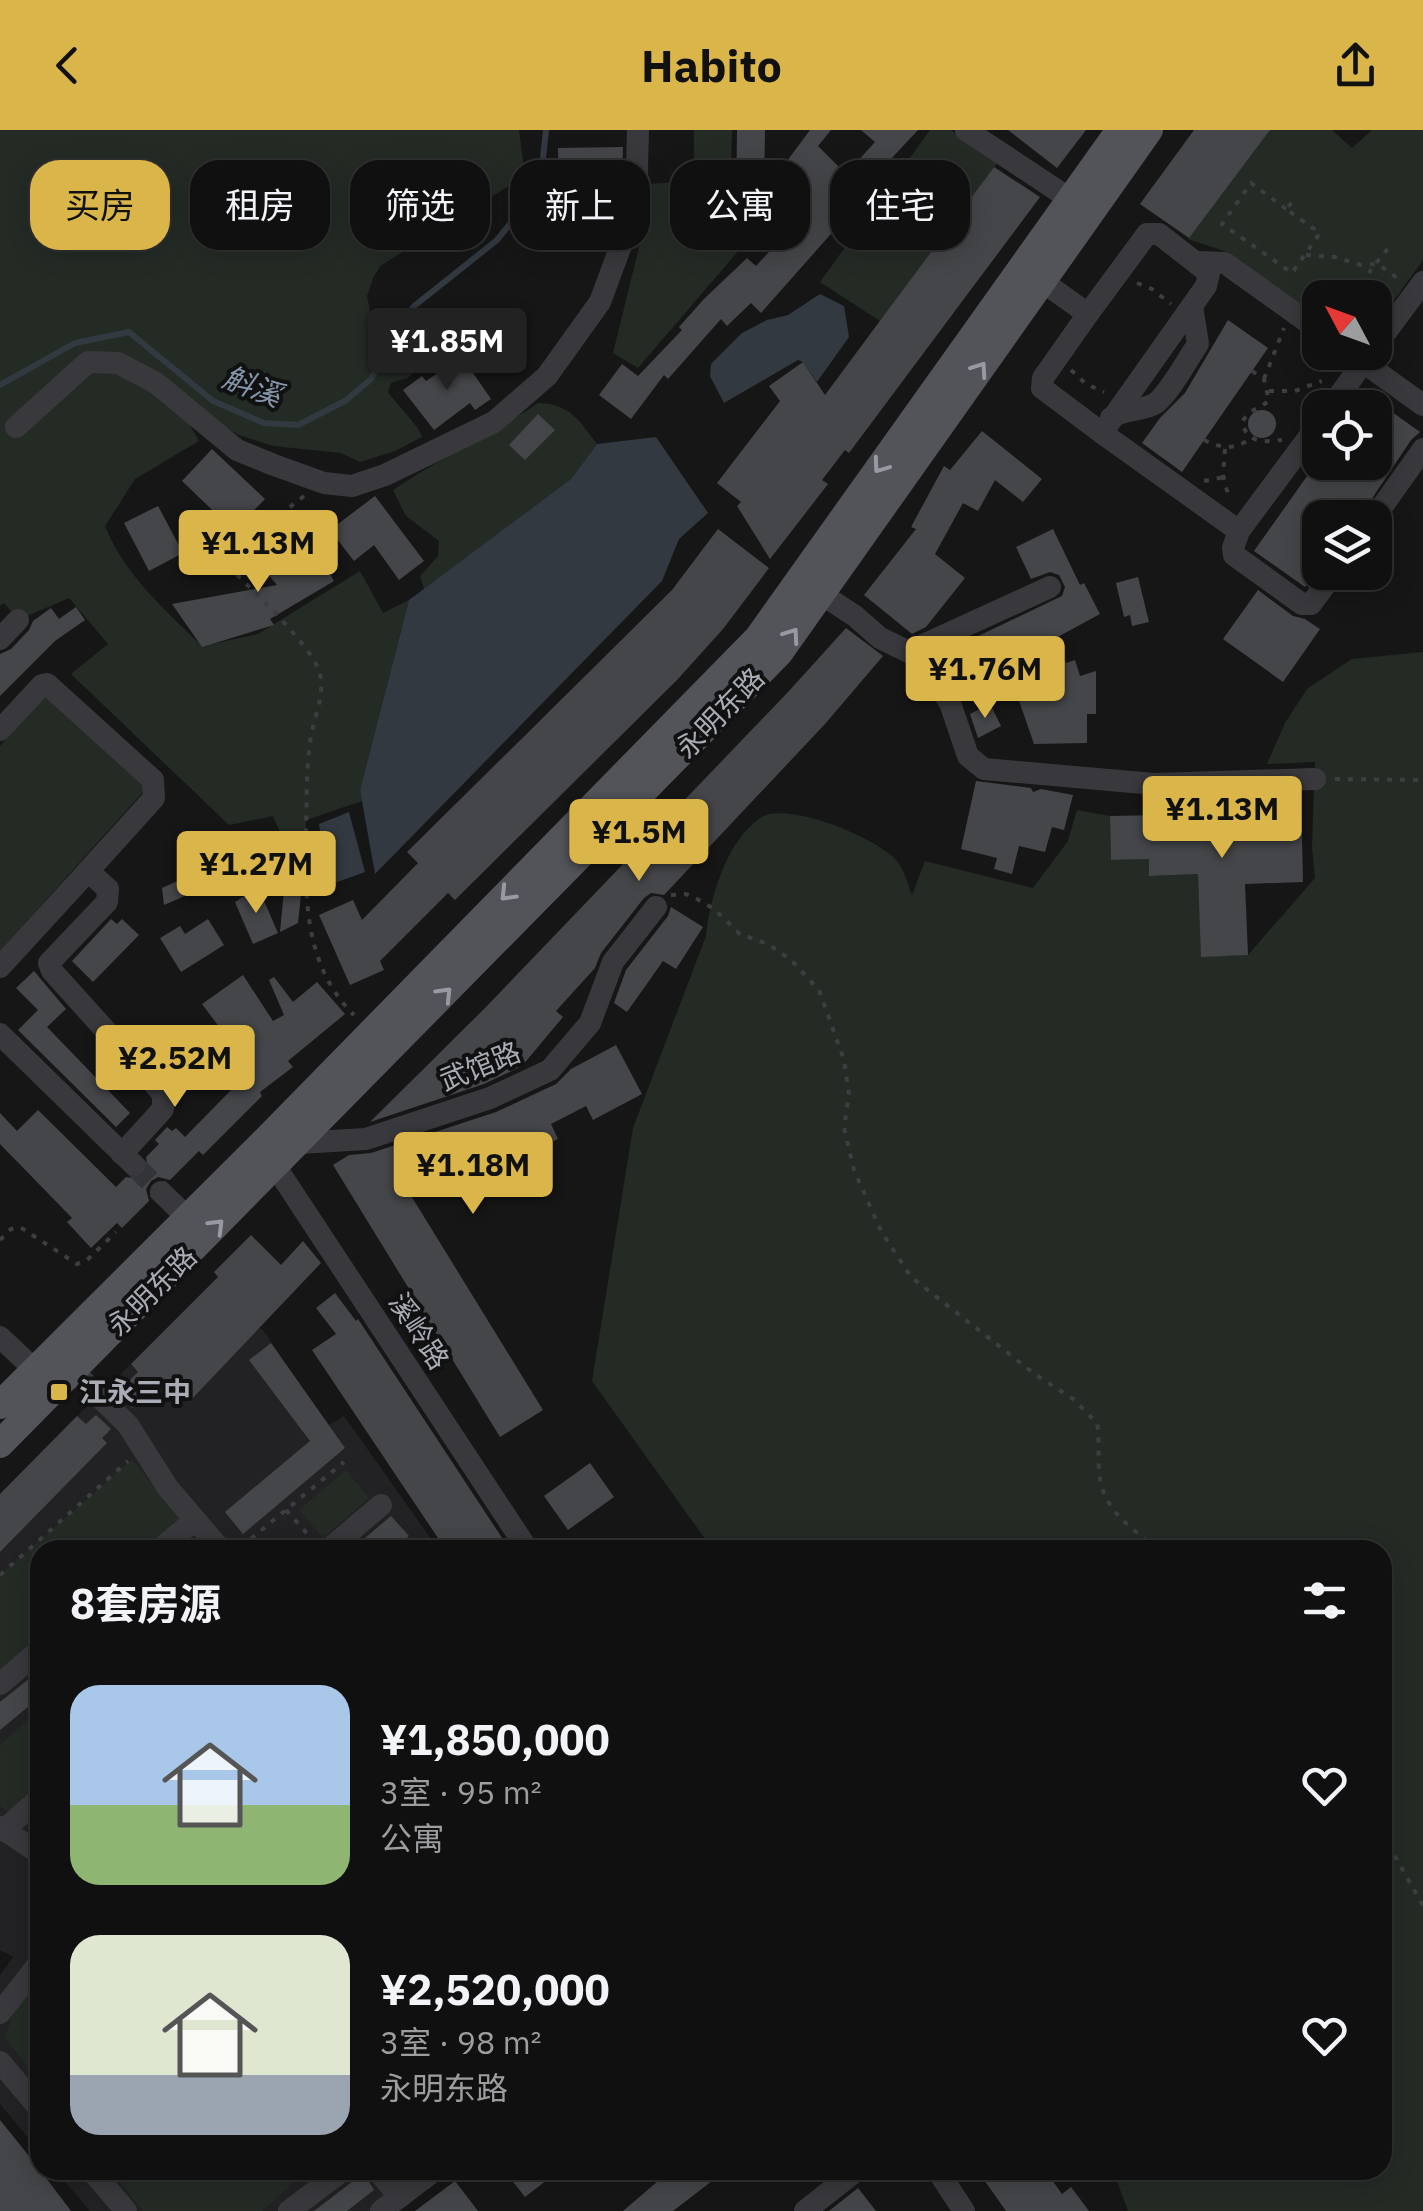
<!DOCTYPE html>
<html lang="zh">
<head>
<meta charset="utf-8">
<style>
	:root { --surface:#101011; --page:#1e1e1f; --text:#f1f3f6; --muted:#9c9d9f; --line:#303031; --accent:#dab64a }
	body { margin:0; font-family:"IBM Plex Sans","Noto Sans SC",sans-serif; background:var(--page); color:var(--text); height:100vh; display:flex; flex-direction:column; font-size:38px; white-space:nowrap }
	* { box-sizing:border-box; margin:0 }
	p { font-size:32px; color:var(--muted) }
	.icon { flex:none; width:55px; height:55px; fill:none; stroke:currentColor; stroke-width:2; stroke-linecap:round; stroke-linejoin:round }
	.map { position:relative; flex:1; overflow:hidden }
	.details { position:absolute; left:30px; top:1410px; width:1362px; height:640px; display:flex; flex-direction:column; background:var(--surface); border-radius:30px; box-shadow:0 5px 25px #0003,0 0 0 2px var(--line) }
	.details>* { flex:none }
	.hud { position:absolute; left:30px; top:30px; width:1365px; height:90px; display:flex; gap:20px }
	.needle { width:65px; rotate:311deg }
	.controls { position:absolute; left:1302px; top:150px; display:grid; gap:20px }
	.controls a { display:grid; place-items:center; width:90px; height:90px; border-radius:20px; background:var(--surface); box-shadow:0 5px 25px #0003,0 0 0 2px var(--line); font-size:50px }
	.price { position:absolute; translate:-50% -85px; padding:0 22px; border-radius:10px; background:var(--accent); color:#111; font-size:32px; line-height:65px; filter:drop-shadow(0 2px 5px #0008) }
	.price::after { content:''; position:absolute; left:50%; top:60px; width:30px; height:22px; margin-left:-15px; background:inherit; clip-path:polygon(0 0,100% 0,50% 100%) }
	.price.on { background:#222; color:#fff }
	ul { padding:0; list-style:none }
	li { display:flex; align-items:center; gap:30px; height:250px; padding:0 40px }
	li span { display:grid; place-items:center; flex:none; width:280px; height:200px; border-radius:30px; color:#555 }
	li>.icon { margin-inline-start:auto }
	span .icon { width:120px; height:120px; fill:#fffc; stroke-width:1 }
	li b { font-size:42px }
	h2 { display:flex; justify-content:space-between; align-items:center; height:120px; padding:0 40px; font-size:42px }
	.chip { padding:0 35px; border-radius:30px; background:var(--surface); box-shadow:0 5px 25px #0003,0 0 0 2px var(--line); font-size:35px; line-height:90px }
	.chip.on { background:var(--accent); color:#111 }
	header { display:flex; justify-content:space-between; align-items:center; height:130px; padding:0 40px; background:var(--accent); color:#111; font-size:45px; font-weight:700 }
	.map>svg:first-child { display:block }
	.built { fill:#222224 }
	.green { fill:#242b25 }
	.water { fill:#323940 }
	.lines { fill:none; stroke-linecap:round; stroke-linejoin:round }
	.stream { stroke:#323940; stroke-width:6 }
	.building { fill:#454649 }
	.minor-tunnel { stroke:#333437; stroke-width:22; stroke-dasharray:22 11; stroke-linecap:butt }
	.path { stroke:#3d3e42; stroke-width:4; stroke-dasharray:5 8; stroke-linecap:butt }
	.minor { stroke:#39393d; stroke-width:22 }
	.major { stroke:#53545a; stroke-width:28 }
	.oneway { stroke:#989aa3 }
	.poi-dot { fill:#dab64a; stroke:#111112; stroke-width:4 }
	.labels { text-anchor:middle; stroke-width:8; stroke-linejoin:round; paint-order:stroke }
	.street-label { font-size:28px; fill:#a9acb5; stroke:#111112 }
	.poi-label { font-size:28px; font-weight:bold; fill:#a9acb5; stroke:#111112; text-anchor:start }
	.water-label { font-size:30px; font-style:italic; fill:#8596ac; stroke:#111112 }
</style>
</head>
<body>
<header><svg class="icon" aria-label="back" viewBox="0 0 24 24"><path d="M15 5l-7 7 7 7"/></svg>Habito<svg class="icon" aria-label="share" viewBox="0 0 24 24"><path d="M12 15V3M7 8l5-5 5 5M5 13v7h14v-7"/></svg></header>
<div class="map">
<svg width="1423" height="2081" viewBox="0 0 1423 2081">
	<rect width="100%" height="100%" fill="#161617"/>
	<g class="built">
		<path d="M238 1186 263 1200 327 1296 344 1286 439 1420H40V2022L0 1974V1845L13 1827 0 1820V1422L107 1313 77 1286 131 1234 159 1263Z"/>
		<path d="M55 2040H390L381 2081H90Z"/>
	</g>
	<g class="green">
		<path d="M0 0H519L525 46 380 136 373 148 367 166 374 199 399 221 425 234 407 248 391 253 388 262C397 275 420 297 422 307L395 321 360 332 341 323 273 316 239 305 211 289 161 272 187 291 199 311 135 349 105 396C124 444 166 481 202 516L258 504 360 441 383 483 409 470 360 660 362 671 306 690 305 760 273 686 229 695 71 544 108 514 69 468 18 490 4 473 0 476Z"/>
		<path d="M694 0H732L730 97 740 119 638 238 613 223 641 109 647 54 694 51Z"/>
		<path d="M930 0H951L997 33 880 191 820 152Z"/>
		<path d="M1270 0H1332L1352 18 1372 0H1423V130L1375 197V168H1320V188L1230 123 1188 109Z"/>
		<path d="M538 273C569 273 580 291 597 314L571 349 424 459 420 446 438 426 439 411 406 386 393 360C440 328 491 305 538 273Z"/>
		<path d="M1423 522V2081H1128L1113 2040H1382V1420H713L592 1251 633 998 706 806C710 768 726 712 760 688 786 670 877 708 896 730 904 739 908 754 912 765L925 731 1033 758 1068 711 1077 680 1110 686 1111 730 1149 729 1150 746 1198 744 1202 826 1248 825 1315 748 1312 716 1315 632 1267 634 1285 593 1307 559 1352 529Z"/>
		<path d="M44 568H54L144 653V661L0 821V616Z"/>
		<path d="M132 1330 187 1396 159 1420H40V1520L0 1554V1445Z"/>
		<path d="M346 1340 369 1368 323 1408 299 1380Z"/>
		<path d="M40 1580V1657L10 1683 0 1676V1615Z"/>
		<path d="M40 1846V1953L5 1908 18 1867Z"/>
		<path d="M110 2040H304L306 2042 262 2081H143Z"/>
	</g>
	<g class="water">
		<path d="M820 164 844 176 849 207 817 252 803 232 798 230 724 273 710 246 711 234 742 203 767 190 788 185Z"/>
		<path d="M656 307 708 383 679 409 662 451 375 744 360 660 409 470 571 349 597 314Z"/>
		<path d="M349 682 365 742 329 755 319 694Z"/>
	</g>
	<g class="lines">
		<path class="stream" d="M0 255 75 213 129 202 213 271 264 293 298 295 345 271 371 249 413 177 497 110 540 57 546 0"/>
	</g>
	<g class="building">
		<path d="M737 0H765L764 62 810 0H831L818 16 846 44 875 12 861 0H918L863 59 868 62 761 183 751 173 727 196 721 189 668 249 664 245 631 289 599 265 622 234 638 246 682 200 679 197 704 169 747 128 756 136 780 110 736 76Z"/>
		<path d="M1008 0H1086L1057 38Z"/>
		<path d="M1194 0H1270L1189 108 1140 74Z"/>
		<path d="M623 17 621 72 616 86 559 87 558 18Z"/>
		<path d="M994 37 1040 67 849 323 845 320 822 350 828 354 770 429 737 376 741 372 717 353 780 271 769 256 803 232 825 265Z"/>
		<path d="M1228 190 1268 218 1182 342 1142 313 1160 288 1185 263Z"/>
		<path d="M462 227 491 269 475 280 470 273 434 300 403 260 422 246 426 251Z"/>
		<path d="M1375 270 1420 302 1411 310 1359 388H1320V437L1305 457 1254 421 1317 332H1375Z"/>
		<circle cx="1262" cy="294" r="14"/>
		<path d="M538 284 555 300 525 330 509 315Z"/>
		<path d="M982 301 1042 349 1023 372 995 350 978 381 963 373 935 424 965 448 926 497 912 504 864 465 916 399 911 397 944 336 950 340Z"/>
		<path d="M212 319 265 369 234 401 182 351Z"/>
		<path d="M375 366 424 431 399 450 374 415 354 431 330 400Z"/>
		<path d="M158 376 183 423 149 441 124 393Z"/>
		<path d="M718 399 769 438 723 499 677 550 455 770 448 763 380 831 384 840 350 855 319 785 353 770 362 790 418 733 407 722 672 460Z"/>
		<path d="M1053 399 1080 455 1084 453 1100 484 1054 509 1066 533 1075 530 1080 546 1096 541V584H1087V613L1034 614 1006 533 963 554 947 521 1062 466 1065 457 1059 445 1050 442 1031 449 1016 417Z"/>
		<path d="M284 400 310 430 319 425 334 451 270 489 274 495 202 517 172 474 277 455 252 426Z"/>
		<path d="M1138 447 1149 492 1132 496 1130 485 1124 487 1116 453Z"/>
		<path d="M1258 460 1293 486 1305 489 1320 499 1283 552 1223 509Z"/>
		<path d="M76 477 85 490 55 511 0 566V524L11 519 29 500 33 491 51 478 59 489Z"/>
		<path d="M846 498 883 526 825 594 664 765 651 763 644 768 601 823 595 838 556 881 563 887 522 936 484 954 370 992 487 876 789 561Z"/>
		<path d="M990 574 1001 596 978 608 970 584Z"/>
		<path d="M976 651 1031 658 1033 662 1041 659 1073 665 1064 700 1052 697 1045 722 1019 716 1012 744 994 739 997 728 961 719Z"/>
		<path d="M1301 664 1303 752 1245 754 1248 825 1201 827 1198 744 1149 746V729L1111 730 1110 686 1159 685 1160 706 1228 704 1227 667Z"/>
		<path d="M305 727 298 793 280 802 286 739Z"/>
		<path d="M215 734 222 750 164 775 162 758Z"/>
		<path d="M258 757 278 803 253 814 235 772Z"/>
		<path d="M671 777 703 797 676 839 663 831 627 882 614 873 626 840 668 786Z"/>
		<path d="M111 789 117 794 122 789 139 805 93 852 72 831Z"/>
		<path d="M208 789 224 815 181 842 160 808 180 796 185 804Z"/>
		<path d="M34 841 66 879 47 897 130 983 116 997 18 900 38 880 16 858Z"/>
		<path d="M243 845 273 891 284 885 269 850 274 847 293 872 317 852 345 884 288 931 293 937 260 962 262 966 203 1025 199 1021 170 1050 158 1047 151 1051 146 1059 149 1071 122 1098 117 1093 91 1118 67 1092 72 1088 0 1014V983L17 1001 38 980 116 1057 126 1047 139 1049 148 1040 146 1027 159 1014 155 1010 167 997 172 1001 176 998 185 1007 234 957 226 947 244 930 202 874Z"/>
		<path d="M616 915 642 964 593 990 586 976 551 994 558 1009 515 1029 520 1040 485 1055 476 1035 410 1064 543 1280 500 1307 333 1035 349 1025 371 1023 496 982 556 954 571 939Z"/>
		<path d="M251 1105 281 1135 303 1111 321 1133 189 1272 170 1254 160 1264 154 1257 132 1278 117 1263 138 1242 131 1234 218 1147 214 1142Z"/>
		<path d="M335 1163 356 1191 358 1189 510 1420H446L312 1220 336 1204 316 1178Z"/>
		<path d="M271 1213 345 1318 243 1404 225 1382 310 1311 249 1230Z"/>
		<path d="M96 1285 111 1299 102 1308 107 1313 0 1422V1364L77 1286 86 1294Z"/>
		<path d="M590 1333 614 1367 568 1400 544 1366Z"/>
		<path d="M391 1386 409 1406 393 1420H351Z"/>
		<path d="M40 1540V1567L0 1600V1572Z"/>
		<path d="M0 1990 37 2036 71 2081H0Z"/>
		<path d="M358 2040H362L374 2060 347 2081H314L352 2052Z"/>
		<path d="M519 2040H560L525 2067 510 2048Z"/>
		<path d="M671 2040H703L712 2051 673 2081H623Z"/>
		<path d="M977 2040H1045L1062 2064 1071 2057 1089 2081H1006Z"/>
		<path d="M455 2051 478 2081H415Z"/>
		<path d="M858 2058 876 2081H829Z"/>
	</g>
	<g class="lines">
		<path class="minor-tunnel" d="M134 1035 161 1062"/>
		<g class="path">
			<path d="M1286 79 1251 53 1222 94 1292 143 1320 103 1286 79 1293 71"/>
			<path d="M1306 125 1335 127 1361 135 1378 134 1400 150"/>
			<path d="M1137 153 1152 159 1171 174"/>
			<path d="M1341 168 1365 154 1371 139 1391 115"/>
			<path d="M1071 240 1086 254 1104 262"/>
			<path d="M1252 241 1264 249 1269 271C1258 279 1250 279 1242 292 1247 314 1265 312 1282 310"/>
			<path d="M1264 249 1284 198"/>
			<path d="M1269 261H1295L1322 251"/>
			<path d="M1204 310C1224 319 1233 320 1252 308"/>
			<path d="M1225 319 1223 345 1229 368"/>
			<path d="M1204 351 1224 347"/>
			<path d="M304 366 272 391 222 420 221 429C245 453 306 510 318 538 327 560 315 584 311 606 306 636 307 668 306 698 305 765 303 835 354 885"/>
			<path d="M1335 649 1423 650"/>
			<path d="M671 765 686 764 697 769 714 779 740 804 768 814 791 830 819 860 844 930 849 964 844 998 854 1040 881 1101 911 1147 1036 1245 1073 1269 1097 1293C1100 1311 1097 1331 1100 1349 1105 1382 1135 1401 1159 1420"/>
			<path d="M0 1110 11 1099 20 1097 77 1134 86 1131 116 1102"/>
			<path d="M286 1380 313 1410"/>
			<path d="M241 1417 344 1332"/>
			<path d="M0 1445 128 1331"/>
			<path d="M1382 1703 1423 1776"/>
		</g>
		<g class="minor">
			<path d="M966 0 1070 69"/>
			<path d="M1198 132 1225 133 1320 201"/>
			<path d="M1029 142 1088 184 1147 104H1159L1209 143 1206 156 1102 303 1042 258 1043 248 1088 184"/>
			<path d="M1375 217 1423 152"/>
			<path d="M1349 222 1423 275"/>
			<path d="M1330 278 1371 222"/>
			<path d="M1111 288C1125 277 1143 282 1156 273 1170 262 1187 230 1198 214L1192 176"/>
			<path d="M1320 292 1239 401 1233 418 1234 425 1302 474H1311L1335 442"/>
			<path d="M16 297 88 232 118 233 156 253 237 320 274 335 324 353 352 356 385 345 494 292 547 246 600 172 636 75 638 0"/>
			<path d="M1102 303 1239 401"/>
			<path d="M1374 388 1423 319"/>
			<path d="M806 454 855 486 880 508 913 524 925 535 950 573 968 626 984 639 1154 654 1315 649"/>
			<path d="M0 509 18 490"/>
			<path d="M908 522 1050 457"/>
			<path d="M0 600 42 555 47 554 153 650 154 668 88 741"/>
			<path d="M0 837 88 741 108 759 107 772 49 833 52 841 163 964V979L122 1024"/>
			<path d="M0 904 134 1035"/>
			<path d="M299 1013 366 1009 490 968 550 940 590 893 613 832 656 777"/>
			<path d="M266 1022 528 1420"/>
			<path d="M161 1062 188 1088"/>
			<path d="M0 1207 35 1240"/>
			<path d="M63 1231 128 1295 168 1358 221 1420"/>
			<path d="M159 1420 195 1390"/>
			<path d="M328 1420 381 1375"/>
			<path d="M0 1554 40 1520"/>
			<path d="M0 1697 40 1724"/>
			<path d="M4 1700 40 1668"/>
			<path d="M0 1883 40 1832"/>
			<path d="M0 1932 40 1979"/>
			<path d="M91 2040 126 2081"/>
			<path d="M377 2040 400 2067"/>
			<path d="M937 2040 964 2081"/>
			<path d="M289 2081 343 2040"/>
			<path d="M381 2081 435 2040"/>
			<path d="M805 2081 857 2040"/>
		</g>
		<g class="major">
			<path d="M0 1275 261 1015 758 508 1120 0"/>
			<path d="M0 1314 779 523 1149 0"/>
		</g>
	</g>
	<defs><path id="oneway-chevron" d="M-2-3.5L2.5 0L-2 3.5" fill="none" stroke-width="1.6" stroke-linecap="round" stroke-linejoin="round" transform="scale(2.5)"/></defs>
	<g class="oneway">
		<use href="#oneway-chevron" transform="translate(980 239) rotate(-55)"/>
		<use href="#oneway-chevron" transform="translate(880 336) rotate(126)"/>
		<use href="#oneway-chevron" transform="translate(792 505) rotate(-55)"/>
		<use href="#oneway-chevron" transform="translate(507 764) rotate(134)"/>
		<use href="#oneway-chevron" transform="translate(445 864) rotate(-46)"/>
		<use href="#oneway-chevron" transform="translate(217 1096) rotate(-45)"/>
	</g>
	<rect class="poi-dot" x="49" y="1252" width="20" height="20" rx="5"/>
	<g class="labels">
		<g class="street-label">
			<text transform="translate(720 583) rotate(-46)" y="10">永明东路</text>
			<text transform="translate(480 936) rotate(-22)" y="10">武馆路</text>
			<text transform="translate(152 1161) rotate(-45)" y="10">永明东路</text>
			<text transform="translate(419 1201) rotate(57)" y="10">溪岭路</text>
		</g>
		<g class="poi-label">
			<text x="79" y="1272">江永三中</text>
		</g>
		<g class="water-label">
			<text transform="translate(252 257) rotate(21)" y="10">斛溪</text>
		</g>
	</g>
</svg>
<div class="controls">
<a><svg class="needle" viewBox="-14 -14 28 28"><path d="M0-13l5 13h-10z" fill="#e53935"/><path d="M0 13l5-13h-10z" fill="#9c9d9f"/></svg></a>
<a><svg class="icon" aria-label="locate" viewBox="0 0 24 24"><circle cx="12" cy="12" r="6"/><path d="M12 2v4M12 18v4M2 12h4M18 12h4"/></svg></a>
<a><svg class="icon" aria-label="layers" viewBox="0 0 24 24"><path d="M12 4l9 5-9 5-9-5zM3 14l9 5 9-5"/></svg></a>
</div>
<b class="price on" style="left:447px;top:263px">¥1.85M</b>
<b class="price" style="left:258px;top:465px">¥1.13M</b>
<b class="price" style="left:985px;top:591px">¥1.76M</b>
<b class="price" style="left:1222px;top:731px">¥1.13M</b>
<b class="price" style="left:639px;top:754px">¥1.5M</b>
<b class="price" style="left:256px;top:786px">¥1.27M</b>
<b class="price" style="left:175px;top:980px">¥2.52M</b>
<b class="price" style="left:473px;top:1087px">¥1.18M</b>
<div class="hud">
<a class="chip on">买房</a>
<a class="chip">租房</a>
<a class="chip">筛选</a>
<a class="chip">新上</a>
<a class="chip">公寓</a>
<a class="chip">住宅</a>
</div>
<section class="details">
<h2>8套房源<svg class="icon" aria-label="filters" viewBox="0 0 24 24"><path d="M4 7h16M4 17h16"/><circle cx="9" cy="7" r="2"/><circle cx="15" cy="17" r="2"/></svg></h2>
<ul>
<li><span style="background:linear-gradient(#a9c7e8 60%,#8fb573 0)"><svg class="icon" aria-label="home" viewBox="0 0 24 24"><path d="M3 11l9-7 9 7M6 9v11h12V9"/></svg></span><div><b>¥1,850,000</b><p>3室 · 95 m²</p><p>公寓</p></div><svg class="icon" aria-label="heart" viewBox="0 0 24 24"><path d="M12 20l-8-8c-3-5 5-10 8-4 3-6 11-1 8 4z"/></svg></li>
<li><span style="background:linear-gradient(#dfe7d0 70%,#9aa5b1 0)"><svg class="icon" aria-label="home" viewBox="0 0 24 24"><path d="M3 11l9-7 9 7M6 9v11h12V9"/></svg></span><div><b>¥2,520,000</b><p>3室 · 98 m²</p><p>永明东路</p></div><svg class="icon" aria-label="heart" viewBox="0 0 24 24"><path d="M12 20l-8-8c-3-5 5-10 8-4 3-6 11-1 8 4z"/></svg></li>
</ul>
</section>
</div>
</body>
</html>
